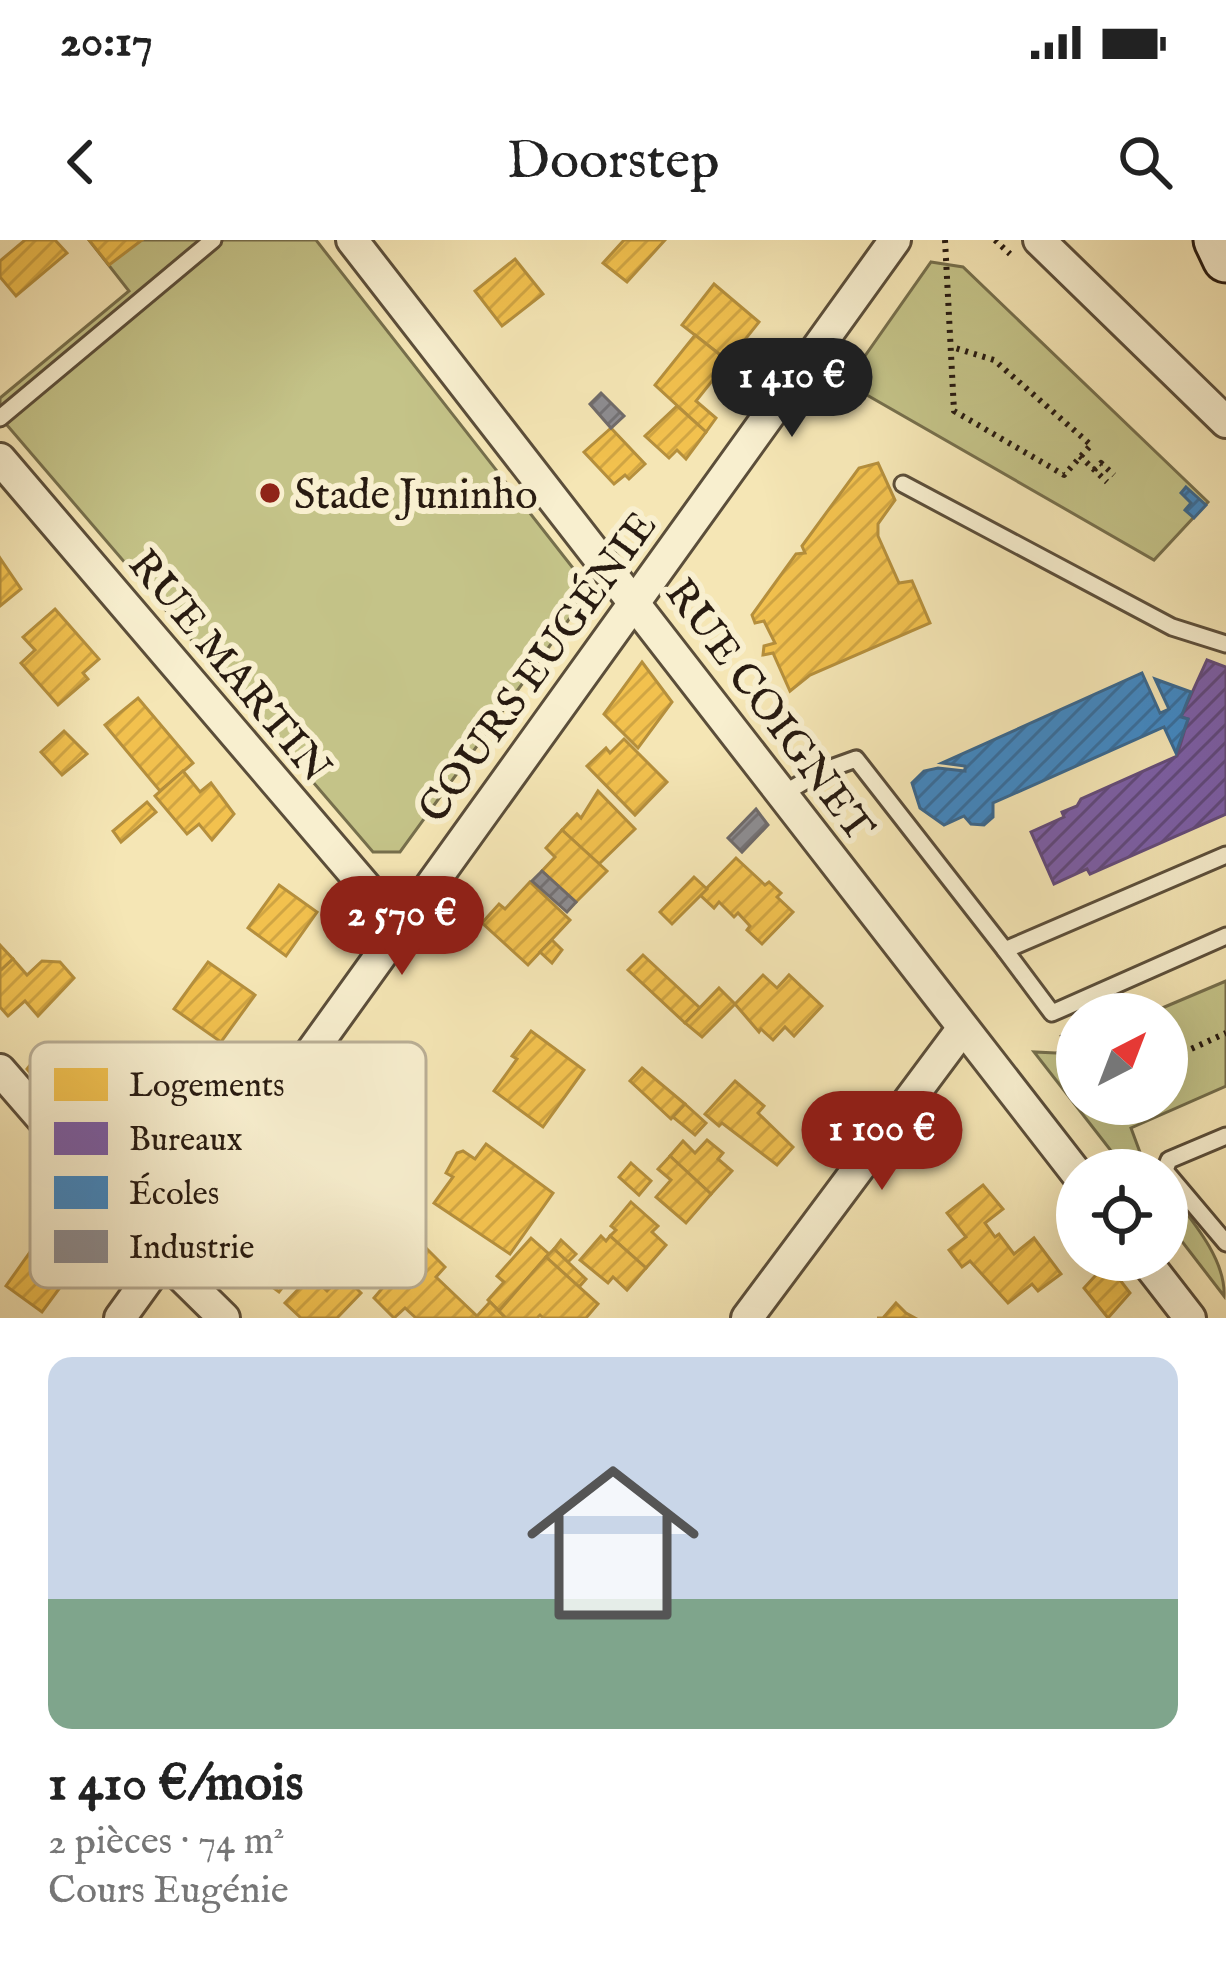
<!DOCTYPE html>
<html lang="fr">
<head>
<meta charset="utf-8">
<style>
	:root { --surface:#fff; --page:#f2f2f2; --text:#222; --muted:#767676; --line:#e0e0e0; --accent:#8f2418 }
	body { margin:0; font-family:"IM FELL English",serif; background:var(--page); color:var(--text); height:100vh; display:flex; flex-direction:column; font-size:45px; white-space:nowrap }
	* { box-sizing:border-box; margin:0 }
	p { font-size:39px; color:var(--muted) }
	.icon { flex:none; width:66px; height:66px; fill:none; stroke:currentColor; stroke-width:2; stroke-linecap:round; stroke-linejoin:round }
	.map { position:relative; height:1078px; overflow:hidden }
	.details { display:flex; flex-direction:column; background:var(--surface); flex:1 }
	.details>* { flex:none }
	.needle { width:78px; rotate:42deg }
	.tools { position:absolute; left:1056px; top:753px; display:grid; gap:24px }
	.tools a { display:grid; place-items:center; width:132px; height:132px; border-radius:50%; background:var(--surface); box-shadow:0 12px 48px #0002; font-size:60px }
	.price { position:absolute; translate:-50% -102px; padding:0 27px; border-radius:42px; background:var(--accent); color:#fff; font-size:39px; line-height:78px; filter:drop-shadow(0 3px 6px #0008) }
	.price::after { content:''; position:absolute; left:50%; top:72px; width:36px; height:27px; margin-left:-18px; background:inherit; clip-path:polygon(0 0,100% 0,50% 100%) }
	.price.on { background:#222; color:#fff }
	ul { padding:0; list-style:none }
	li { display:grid; align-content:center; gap:24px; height:636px; padding:0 48px }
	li+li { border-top:3px solid var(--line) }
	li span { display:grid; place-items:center; height:372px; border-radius:24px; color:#555 }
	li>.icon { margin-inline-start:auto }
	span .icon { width:216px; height:216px; fill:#fffc; stroke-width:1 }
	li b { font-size:51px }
	.status { display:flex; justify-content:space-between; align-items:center; height:84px; padding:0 60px; background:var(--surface); direction:ltr }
	.status svg { height:33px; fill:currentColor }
	header { display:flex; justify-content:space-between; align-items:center; height:156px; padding:0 48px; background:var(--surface); font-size:54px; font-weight:600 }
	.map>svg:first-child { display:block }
	.green { fill:#c4c388; stroke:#766f4c; stroke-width:3 }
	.homes { fill:url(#homes-hatch); stroke:#b58f3c; stroke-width:3 }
	.offices { fill:url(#offices-hatch); stroke:#624a7a; stroke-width:3 }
	.schools { fill:url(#schools-hatch); stroke:#38678f; stroke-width:3 }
	.industry { fill:url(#industry-hatch); stroke:#6f6b6b; stroke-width:3 }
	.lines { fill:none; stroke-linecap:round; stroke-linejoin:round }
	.service-casing { stroke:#5b4e3a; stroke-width:21 }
	.minor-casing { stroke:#5b4e3a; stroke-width:36 }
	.secondary-casing { stroke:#281b11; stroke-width:51 }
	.path { stroke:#281b11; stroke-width:6; stroke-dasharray:3 6; stroke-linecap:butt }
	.service { stroke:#f8efcf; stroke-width:15 }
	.minor { stroke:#f8efcf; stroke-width:30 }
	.secondary { stroke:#f8efcf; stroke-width:45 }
	.poi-dot { fill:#8f2418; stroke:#f8efcf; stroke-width:4.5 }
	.labels { text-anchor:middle; stroke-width:12; stroke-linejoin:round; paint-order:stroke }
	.poi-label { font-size:42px; fill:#281b11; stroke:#f8efcf; text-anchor:start }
	.street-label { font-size:42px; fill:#281b11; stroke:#f8efcf }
	.key { fill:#f8efcf; stroke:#baaf96; stroke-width:3 }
	.key-label { font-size:33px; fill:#281b11 }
</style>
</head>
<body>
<div class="status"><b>20:17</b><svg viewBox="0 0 49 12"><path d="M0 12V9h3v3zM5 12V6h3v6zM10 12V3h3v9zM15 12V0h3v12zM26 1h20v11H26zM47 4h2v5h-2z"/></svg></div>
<header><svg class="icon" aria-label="back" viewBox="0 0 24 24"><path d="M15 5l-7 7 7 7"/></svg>Doorstep<svg class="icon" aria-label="search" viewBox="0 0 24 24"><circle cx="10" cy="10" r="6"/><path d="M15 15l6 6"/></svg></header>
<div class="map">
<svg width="1226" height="1078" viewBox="0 0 1226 1078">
	<defs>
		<pattern id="homes-hatch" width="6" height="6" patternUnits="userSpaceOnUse" patternTransform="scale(3)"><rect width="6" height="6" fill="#f2c14e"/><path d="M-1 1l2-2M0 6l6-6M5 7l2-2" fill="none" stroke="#d0a543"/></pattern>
		<pattern id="offices-hatch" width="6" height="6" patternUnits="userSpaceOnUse" patternTransform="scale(3)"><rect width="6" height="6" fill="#7b5ea7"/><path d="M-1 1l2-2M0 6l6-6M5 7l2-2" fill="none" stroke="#5f487e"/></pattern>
		<pattern id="schools-hatch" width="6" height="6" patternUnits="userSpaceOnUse" patternTransform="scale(3)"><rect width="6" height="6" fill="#3f88c5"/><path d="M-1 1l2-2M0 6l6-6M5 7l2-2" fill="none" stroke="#356e9f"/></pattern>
		<pattern id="industry-hatch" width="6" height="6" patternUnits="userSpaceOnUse" patternTransform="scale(3)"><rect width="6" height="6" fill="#8d8d92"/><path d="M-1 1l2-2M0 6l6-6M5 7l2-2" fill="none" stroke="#737276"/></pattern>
	</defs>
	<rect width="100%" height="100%" fill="#f5e6b5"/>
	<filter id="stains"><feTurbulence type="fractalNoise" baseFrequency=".00167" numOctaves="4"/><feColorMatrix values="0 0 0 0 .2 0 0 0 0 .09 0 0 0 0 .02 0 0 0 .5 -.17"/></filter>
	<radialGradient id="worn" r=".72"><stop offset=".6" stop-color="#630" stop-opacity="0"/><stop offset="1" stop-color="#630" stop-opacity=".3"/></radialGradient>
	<g class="green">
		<path d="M89 0H316L580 337 578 367 400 612H373L0 177V158L129 51Z"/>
		<path d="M931 22 963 27 1208 262 1154 320 846 143Z"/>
		<path d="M1226 741V846L1131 888 1141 915 1153 930H1126L1034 812 1056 813 1077 804V864H1167V774H1148Z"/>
		<path d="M1167 948C1189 977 1226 1018 1224 1056L1167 982Z"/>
	</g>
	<g class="homes">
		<path d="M25 0H55L67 13 16 56 0 37V21Z"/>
		<path d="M89 0H142L109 25Z"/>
		<path d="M624 0H665L627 42 603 23Z"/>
		<path d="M515 19 543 54 502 86 475 51Z"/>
		<path d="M714 44 759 82 728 121 682 85Z"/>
		<path d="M695 95 728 121 696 161 716 178 706 192 655 145Z"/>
		<path d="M677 166 706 192 686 219 677 210 669 218 645 196Z"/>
		<path d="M611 188 645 224 629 239 625 235 614 244 584 212Z"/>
		<path d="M878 223 895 260 878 284V296L899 343 912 341 930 383 810 435 790 451 773 413 763 415 764 406 775 403 764 381 755 383 752 375 796 314 805 313 802 306 859 228Z"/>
		<path d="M0 318 21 349 0 366Z"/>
		<path d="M55 369 99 419 83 433 88 439 58 465 21 423 35 410 23 397Z"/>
		<path d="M642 422 672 462 638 508 604 474Z"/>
		<path d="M138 458 193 523 160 551 105 485Z"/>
		<path d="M64 491 87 514 62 535 41 512Z"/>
		<path d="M624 499 667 542 635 575 587 526 606 508 610 513Z"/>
		<path d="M183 531 200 552 211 543 234 574 212 600 199 584 187 594 155 556Z"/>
		<path d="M598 551 635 589 599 624 562 590 577 574 581 578Z"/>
		<path d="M147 562 156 572 121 602 113 591Z"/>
		<path d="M562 590 607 631 576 662 542 631 555 617 546 608Z"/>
		<path d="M736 618 765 645 769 642 781 653 777 657 793 672 762 704 747 690 750 686 738 673 734 677 719 662 714 668 700 655Z"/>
		<path d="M694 637 707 649 672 684 660 672Z"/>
		<path d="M530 642 570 680 528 725 482 683 499 664 505 669Z"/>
		<path d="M279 645 317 672 286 716 248 688Z"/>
		<path d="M552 700 562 710 552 723 540 712Z"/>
		<path d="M0 705 13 719 0 731Z"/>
		<path d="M643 715 700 768 685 783 628 730Z"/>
		<path d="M13 719 27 735 42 721 60 722 74 738 38 776 25 761 8 776 0 767V731Z"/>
		<path d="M208 722 255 755 221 802 174 769Z"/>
		<path d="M763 735 777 748 789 735 822 766 794 796 785 787 773 800 761 789 759 792 735 764Z"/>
		<path d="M719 748 735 764 702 797 685 783Z"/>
		<path d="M531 791 584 830 543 887 494 851 517 819 512 816Z"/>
		<path d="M42 810 52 820 36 840 27 829Z"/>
		<path d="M642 828 685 864 671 879 630 841Z"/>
		<path d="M735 841 764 866 758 873 793 907 777 925 722 883 719 886 705 874Z"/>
		<path d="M685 864 706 883 695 895 673 877Z"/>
		<path d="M707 900 723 913 718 919 732 931 711 954 670 916 683 901 695 913Z"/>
		<path d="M486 904 553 953 510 1014 434 963 453 937 446 933 457 913 463 911 475 919Z"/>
		<path d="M670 916 711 954 686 983 656 957 671 940 658 929Z"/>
		<path d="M631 923 651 941 639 955 619 937Z"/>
		<path d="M983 945 1003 969 985 983 995 997 999 994 1014 1014 1034 998 1061 1034 1038 1051 1032 1044 1008 1063 970 1021 962 1027 949 1010 966 997 947 973Z"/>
		<path d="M631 962 658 986 652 992 666 1005 646 1028 610 996 616 990 611 986Z"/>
		<path d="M243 973 284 1003 276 1015 296 1030 279 1052 219 1008Z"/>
		<path d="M601 996 606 1001 610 996 646 1028 627 1050 613 1037 608 1043 580 1020Z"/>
		<path d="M531 998 549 1014 499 1071 488 1060 504 1042 497 1036Z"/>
		<path d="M561 1000 576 1014 568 1022 554 1009Z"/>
		<path d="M421 1003 445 1027 436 1037 477 1076 490 1062 506 1078H416L405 1068 394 1078 374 1058Z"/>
		<path d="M554 1009 586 1039 579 1047 546 1017Z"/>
		<path d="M30 1012 67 1038 42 1072 6 1046Z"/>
		<path d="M546 1017 598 1064 586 1078H543L540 1075 537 1078H506L499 1071Z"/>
		<path d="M1107 1023 1130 1053 1108 1078 1084 1048Z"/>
		<path d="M343 1035 361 1053 337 1078H301L285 1063 311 1036 327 1051Z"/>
		<path d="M896 1063 906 1073 915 1078H877H883Z"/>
	</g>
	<path class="offices" d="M1207 420 1226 427V574L1090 634 1087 629 1054 644 1031 592 1064 577 1062 572 1077 566 1081 559 1177 516 1188 479 1181 477Z"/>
	<g class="schools">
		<path d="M1186 247 1206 265 1194 278 1185 270 1191 263 1181 253Z"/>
		<path d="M1142 433 1160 473 1169 469 1155 439 1191 452 1181 477 1188 479 1176 513 1164 487 993 563V577L984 585 971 584 964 576 944 585 920 568 912 543 924 531 938 528 965 531V526L942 523Z"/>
	</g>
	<g class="industry">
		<path d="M601 153 624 176 611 188 590 164Z"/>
		<path d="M756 569 768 585 742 612 728 598Z"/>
		<path d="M542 631 576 662 567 672 532 641Z"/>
	</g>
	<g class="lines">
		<g class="service-casing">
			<g id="service">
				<path d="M0 178 213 0"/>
				<path d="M903 244 1172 387 1226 404"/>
				<path d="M783 554 820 532 856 519 1005 710 1226 615"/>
				<path d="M1005 710 1052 773 1226 696"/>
				<path d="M1165 930 1169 920 1226 896"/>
				<path d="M1167 933 1226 1003"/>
			</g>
		</g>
		<g class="minor-casing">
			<g id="minor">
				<path d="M352 0 1077 934"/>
				<path d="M1039 0 1226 182"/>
				<path d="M0 219 399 686"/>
				<path d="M0 830 164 1019 224 1078"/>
				<path d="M1145 1020 1190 1078"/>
				<path d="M120 1078 895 0"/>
				<path d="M747 1078 963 788"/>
			</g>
		</g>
		<g class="secondary-casing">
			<path id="secondary" d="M1217 0 1226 19"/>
		</g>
		<g class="path">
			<path d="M945 0 954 171 1064 235 1091 205 994 120 952 107"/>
			<path d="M995 0 1010 14"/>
			<path d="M1080 216 1107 242"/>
			<path d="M1094 230 1101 223 1114 235"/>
			<path d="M1062 794 1077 822"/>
			<path d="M1167 820 1226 793"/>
		</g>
		<use href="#service" class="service"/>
		<use href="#minor" class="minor"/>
		<use href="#secondary" class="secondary"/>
	</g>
	<circle class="poi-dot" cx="270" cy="253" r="12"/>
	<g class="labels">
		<g class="poi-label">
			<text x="294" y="268">Stade Juninho</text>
		</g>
		<g class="street-label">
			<text transform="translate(231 425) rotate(50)" y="15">RUE MARTIN</text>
			<text transform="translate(536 426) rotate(-54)" y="15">COURS EUGÉNIE</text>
			<text transform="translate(771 469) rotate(53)" y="15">RUE COIGNET</text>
		</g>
	</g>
	<rect x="30" y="802" width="396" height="246" rx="18" class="key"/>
	<rect x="54" y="828" width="54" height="33" fill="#f2c14e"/>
	<rect x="54" y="882" width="54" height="33" fill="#7b5ea7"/>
	<rect x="54" y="936" width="54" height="33" fill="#3f88c5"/>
	<rect x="54" y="990" width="54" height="33" fill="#8d8d92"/>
	<g class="key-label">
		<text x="129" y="856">Logements</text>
		<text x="129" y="910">Bureaux</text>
		<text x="129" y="964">Écoles</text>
		<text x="129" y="1018">Industrie</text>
	</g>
	<rect width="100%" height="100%" filter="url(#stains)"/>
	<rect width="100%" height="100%" fill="url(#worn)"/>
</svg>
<div class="tools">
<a><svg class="needle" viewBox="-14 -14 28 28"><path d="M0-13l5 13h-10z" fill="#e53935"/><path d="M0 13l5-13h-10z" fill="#767676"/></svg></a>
<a><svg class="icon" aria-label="locate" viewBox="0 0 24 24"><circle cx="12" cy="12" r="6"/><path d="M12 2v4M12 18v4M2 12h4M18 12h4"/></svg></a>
</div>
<b class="price on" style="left:792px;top:200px">1 410 €</b>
<b class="price" style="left:402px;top:738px">2 570 €</b>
<b class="price" style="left:882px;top:953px">1 100 €</b>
</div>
<section class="details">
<ul>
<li><span style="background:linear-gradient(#c9d6e8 65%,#7fa58c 0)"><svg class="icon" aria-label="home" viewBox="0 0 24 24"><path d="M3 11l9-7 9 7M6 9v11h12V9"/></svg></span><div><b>1 410 €/mois</b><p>2 pièces · 74 m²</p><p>Cours Eugénie</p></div></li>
</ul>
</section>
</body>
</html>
